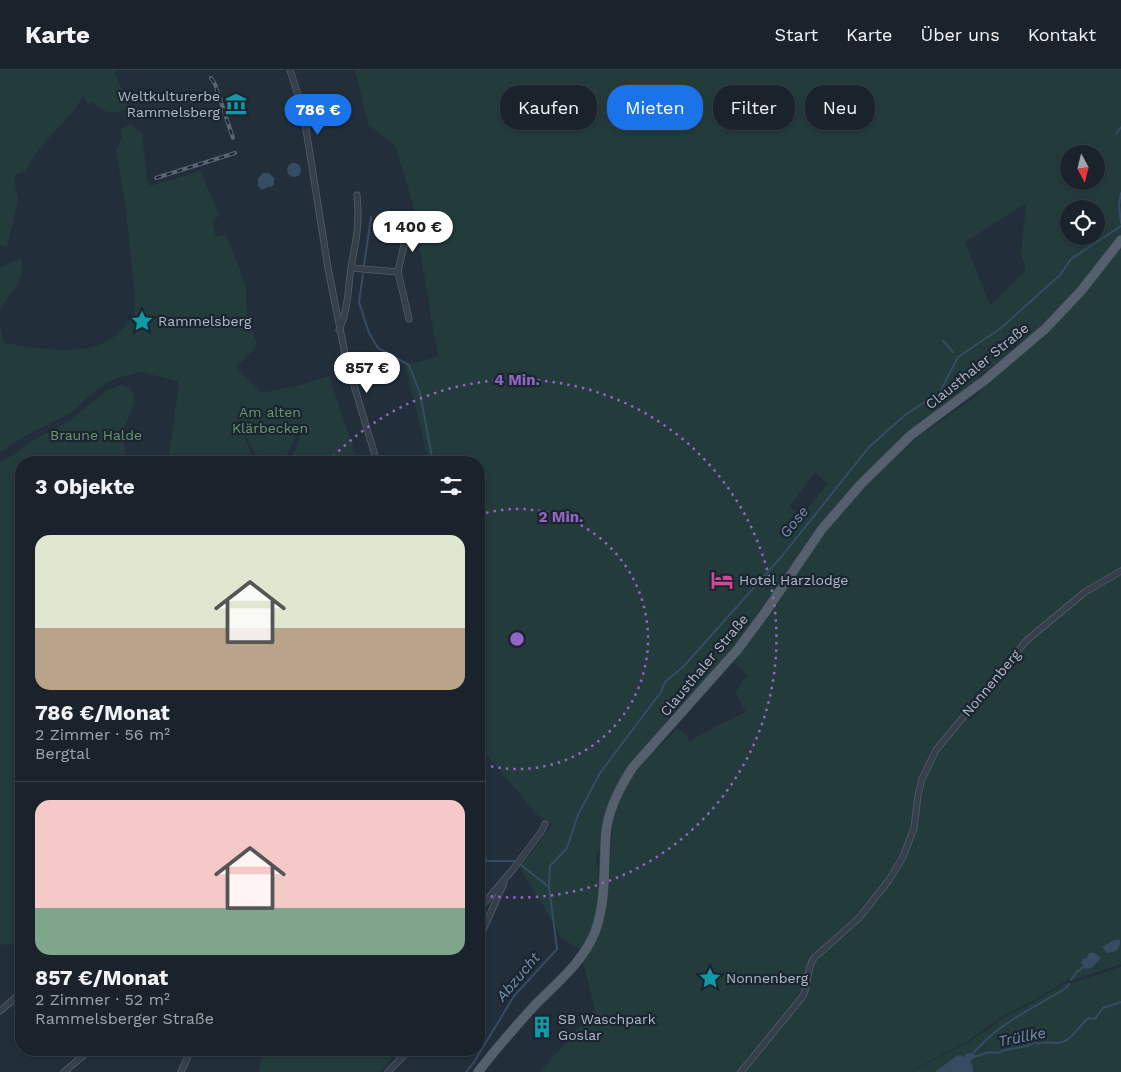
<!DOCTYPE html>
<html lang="de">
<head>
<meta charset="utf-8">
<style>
	:root { --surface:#1a232c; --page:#232b34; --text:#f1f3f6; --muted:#9fa4a9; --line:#384048; --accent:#1a73e8 }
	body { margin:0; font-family:"Work Sans",sans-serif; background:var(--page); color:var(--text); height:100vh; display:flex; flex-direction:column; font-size:19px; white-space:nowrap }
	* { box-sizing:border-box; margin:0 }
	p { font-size:16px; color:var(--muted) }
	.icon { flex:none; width:28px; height:28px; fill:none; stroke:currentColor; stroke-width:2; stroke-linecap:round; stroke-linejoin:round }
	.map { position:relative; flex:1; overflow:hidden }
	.side { position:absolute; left:15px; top:386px; width:470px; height:600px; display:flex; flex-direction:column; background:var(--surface); border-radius:20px; box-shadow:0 2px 8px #0003,0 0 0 1px var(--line) }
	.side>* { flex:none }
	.guide { position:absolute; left:500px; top:15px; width:475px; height:45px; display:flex; gap:10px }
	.needle { width:32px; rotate:173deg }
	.tools { position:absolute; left:1060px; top:75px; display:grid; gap:10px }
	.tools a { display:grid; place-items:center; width:45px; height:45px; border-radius:50%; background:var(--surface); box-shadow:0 2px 8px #0003,0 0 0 1px var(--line); font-size:25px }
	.price { position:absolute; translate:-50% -42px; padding:0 11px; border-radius:18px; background:#fff; color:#222; font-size:16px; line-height:32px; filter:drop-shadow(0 1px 2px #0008) }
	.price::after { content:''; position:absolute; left:50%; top:30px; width:15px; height:11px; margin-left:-8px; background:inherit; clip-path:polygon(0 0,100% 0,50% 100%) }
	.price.selected { background:var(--accent); color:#fff }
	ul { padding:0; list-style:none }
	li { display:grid; align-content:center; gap:10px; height:265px; padding:0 20px }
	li+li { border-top:1px solid var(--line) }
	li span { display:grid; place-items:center; height:155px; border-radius:15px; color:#555 }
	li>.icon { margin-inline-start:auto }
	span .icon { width:90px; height:90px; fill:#fffc; stroke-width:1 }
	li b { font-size:21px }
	h2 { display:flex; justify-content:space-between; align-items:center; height:60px; padding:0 20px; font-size:21px }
	.pill { padding:0 18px; border-radius:20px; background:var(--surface); box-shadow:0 2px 8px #0003,0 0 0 1px var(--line); font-size:18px; line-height:45px }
	.pill.selected { background:var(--accent); color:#fff }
	header { display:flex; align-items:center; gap:30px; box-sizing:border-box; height:70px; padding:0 25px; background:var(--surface); border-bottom:1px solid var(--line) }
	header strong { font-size:24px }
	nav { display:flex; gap:28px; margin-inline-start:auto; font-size:18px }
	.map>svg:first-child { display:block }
	.green { fill:#243b3c; fill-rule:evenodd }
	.water { fill:#364c62 }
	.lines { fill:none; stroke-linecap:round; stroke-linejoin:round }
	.stream { stroke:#364c62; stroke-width:2 }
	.minor-casing { stroke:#545e69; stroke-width:7 }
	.primary-casing { stroke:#424c57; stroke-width:10 }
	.minor { stroke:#36404b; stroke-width:5.5 }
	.primary { stroke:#54606b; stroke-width:9 }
	.rail-casing { stroke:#586572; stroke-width:4 }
	.rail { stroke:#1b2530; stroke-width:2; stroke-dasharray:5.5; stroke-linecap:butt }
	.ring { fill:none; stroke:#9165c2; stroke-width:2.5; stroke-dasharray:2.5 5 }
	.labels { text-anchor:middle; stroke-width:4.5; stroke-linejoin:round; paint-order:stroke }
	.poi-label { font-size:14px; fill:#b1bbc7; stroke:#1b2530; text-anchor:start }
	.street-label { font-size:14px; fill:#b1bbc7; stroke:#1b2530 }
	.park-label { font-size:14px; fill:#68986f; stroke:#1b2530 }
	.water-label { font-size:15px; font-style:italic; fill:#718eaa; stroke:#1b2530 }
	.centre { fill:#9165c2; stroke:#1b2530; stroke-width:2.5 }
	.ring-label { font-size:15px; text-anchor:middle; font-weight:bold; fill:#9165c2; stroke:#1b2530; stroke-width:4.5; stroke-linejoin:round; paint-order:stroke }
</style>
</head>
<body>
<header>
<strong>Karte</strong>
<nav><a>Start</a><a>Karte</a><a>Über uns</a><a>Kontakt</a></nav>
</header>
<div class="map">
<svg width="1121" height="1002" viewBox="0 0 1121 1002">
	<rect width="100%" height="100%" fill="#222f3b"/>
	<g class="green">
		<path d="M0 0H119L115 3 129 39C111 44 105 44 91 32L88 35 83 26C68 54 39 71 26 101L17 104 14 110 18 130 7 178 0 175Z"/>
		<path d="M355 0H1121V165L1069 230 1025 272 1013 267 1010 271 1011 277 1009 285 981 305 975 313 878 392 748 561 697 622 686 629 668 649 660 661 631 695 602 778 596 784 600 816 597 843 591 863 581 880 561 868 544 837 520 798 553 754 540 748 479 676V392H429L405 295 438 287 412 131 395 76 368 54ZM1069 84H1096V111H1069ZM1026 133 1021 183 1026 200 990 236 965 172ZM1069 139H1096V166H1069ZM815 403 828 414 802 445 789 437Z"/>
		<path d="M131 55 142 63 147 109 150 116 201 101 219 146 212 151 216 167 226 165 246 216V239L257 276 236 297 261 323 301 315 329 306 358 392H286L296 380 302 359H296C295 369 288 390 277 392 272 394 266 393 261 392 250 378 245 361 235 346L255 392H168L179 315 178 311 140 302 114 309 96 320 71 343 25 366 0 382V255L4 273C38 278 85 289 115 266 122 260 127 252 134 246L135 225 126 139 116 81 122 68 120 59Z"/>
		<path d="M1121 174V894L1073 910H1067L1036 929 1000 948 967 972 909 1002H540L595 939 583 893 601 858 605 845 613 753C620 726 633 703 652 683 660 675 670 668 677 658L683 662 690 671 715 657 746 642 735 623 747 605 733 592 810 481 847 433 923 360H928L975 327 980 322 984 314 1034 275 1038 269ZM1095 883 1099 891 1093 897 1082 889 1087 888Z"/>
		<path d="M22 188C22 197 22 205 18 213 13 223 3 230 0 241V198Z"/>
		<path d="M122 315C128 317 132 319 134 325 136 335 127 347 125 356 123 369 125 380 127 392H21V847L16 873 0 875V392L14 385 30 372 68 352 109 319Z"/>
		<path d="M1121 897V1002H973V996L970 991 975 989 961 987 936 1001 937 1002H911L967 973 989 959 1001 949 1032 933 1064 914 1075 912Z"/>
		<path d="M262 980H399L380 1002H259Z"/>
	</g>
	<g class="water">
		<circle cx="294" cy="100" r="7"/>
		<path d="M263 103H269L274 108V114L271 118 270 116 262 120 258 116V108Z"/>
		<path d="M1114 870H1120C1121 878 1115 883 1107 883L1102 877Z"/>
		<path d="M1091 883H1095L1101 888 1093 897 1085 899 1082 894V889L1087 888 1088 884Z"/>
		<path d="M970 983 974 984 976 987 970 991 973 996V1002H937L936 1001 958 985 964 987 966 984Z"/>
	</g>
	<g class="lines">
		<g class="stream">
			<path d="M1116 64 1121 57"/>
			<path d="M1121 123 1119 135 1121 153"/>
			<path d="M364 195 371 147"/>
			<path d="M363 204 359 232 369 263 378 278 409 295 420 323 433 392"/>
			<path d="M943 271 953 282"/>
			<path d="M549 817 550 796 567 778 578 745 600 703 661 622 665 612 684 596 782 486 869 377 905 345 940 322 958 287 1001 258 1060 205 1071 189 1121 156"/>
			<path d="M1071 910 1077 902 1083 897"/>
			<path d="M971 986C995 955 1034 938 1066 918L1069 914"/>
			<path d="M974 987 990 982 998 983 1005 980 1027 976 1036 972 1038 974C1045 971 1051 973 1058 973 1070 972 1078 958 1086 950L1089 948 1095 949 1103 938 1121 932"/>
			<path d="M466 1002 474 992 514 926 557 879 549 817 516 791H487L479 777"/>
		</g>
		<g class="minor-casing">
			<g id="minor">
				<path d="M290 0 299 28 305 53 328 198 346 289 377 392"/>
				<path d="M351 198 398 202 409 249"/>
				<path d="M398 202 404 175 405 161"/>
				<path d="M339 260C348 241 348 219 351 198 356 170 360 154 357 125"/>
				<path d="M479 839 514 798 541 762 545 754"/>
				<path d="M479 869 504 813"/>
				<path d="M0 941 21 923"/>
				<path d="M64 1002 90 980"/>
				<path d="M181 1002 189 984 185 980"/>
				<path d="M388 1002 409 980"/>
				<path d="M741 1002 803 926C809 914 806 899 814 888L859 848 889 810 903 787 914 758 918 725 922 709 936 680 1027 570 1085 522 1121 501"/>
			</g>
		</g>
		<g class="primary-casing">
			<path id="primary" d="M478 1002C496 979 515 957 535 935 557 913 583 892 595 862 607 830 603 796 606 763 608 739 620 717 633 697L738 579 764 544 822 459 862 413 911 365 985 310 1045 259 1081 221 1121 170"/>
		</g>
		<use href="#minor" class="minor"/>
		<use href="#primary" class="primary"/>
		<g class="rail-casing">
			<g id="rail">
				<path d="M211 8 215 14 233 68"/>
				<path d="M156 108 235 83"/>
			</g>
		</g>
		<use href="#rail" class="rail"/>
	</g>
	<g class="ring">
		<path d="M479 445A130 130 0 1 1 479 693"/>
		<path d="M328 392A259 259 0 1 1 481 825"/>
	</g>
	<defs>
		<g id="museum-bare" transform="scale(1.725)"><path d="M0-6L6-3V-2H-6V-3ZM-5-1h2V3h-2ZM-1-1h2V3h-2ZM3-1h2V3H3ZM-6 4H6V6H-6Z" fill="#0f9aa8" stroke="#1b2530" stroke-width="2.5" paint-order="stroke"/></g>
		<g id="sight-bare" transform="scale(1.725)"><path d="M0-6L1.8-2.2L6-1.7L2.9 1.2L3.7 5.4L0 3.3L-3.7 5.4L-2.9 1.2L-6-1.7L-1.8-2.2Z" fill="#0f9aa8" stroke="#1b2530" stroke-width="2.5" paint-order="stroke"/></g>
		<g id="hotel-bare" transform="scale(1.725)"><path d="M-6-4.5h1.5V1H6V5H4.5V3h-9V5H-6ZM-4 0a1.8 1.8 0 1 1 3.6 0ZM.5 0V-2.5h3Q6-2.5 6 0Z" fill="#d1479c" stroke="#1b2530" stroke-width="2.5" paint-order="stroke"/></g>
		<g id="building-bare" transform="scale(1.725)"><path d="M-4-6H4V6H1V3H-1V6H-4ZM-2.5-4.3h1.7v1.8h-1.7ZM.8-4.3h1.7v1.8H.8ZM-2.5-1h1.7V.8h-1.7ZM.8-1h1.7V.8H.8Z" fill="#0f9aa8" stroke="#1b2530" stroke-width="2.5" paint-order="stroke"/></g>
	</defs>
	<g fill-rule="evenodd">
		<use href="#museum-bare" x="236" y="34"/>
		<use href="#sight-bare" x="142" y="251"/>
		<use href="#hotel-bare" x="722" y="510"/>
		<use href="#sight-bare" x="710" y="908"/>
		<use href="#building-bare" x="542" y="957"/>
	</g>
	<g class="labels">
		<g class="poi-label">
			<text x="220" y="31" text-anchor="end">Weltkulturerbe<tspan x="220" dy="16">Rammelsberg</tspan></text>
			<text x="158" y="256">Rammelsberg</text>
			<text x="739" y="515">Hotel Harzlodge</text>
			<text x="726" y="913">Nonnenberg</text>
			<text x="558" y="954">SB Waschpark<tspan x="558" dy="16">Goslar</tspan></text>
		</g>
		<g class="street-label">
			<text transform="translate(977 296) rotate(-39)" y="5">Clausthaler Straße</text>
			<text transform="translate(704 595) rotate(-50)" y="5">Clausthaler Straße</text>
			<text transform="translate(991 613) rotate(-50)" y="5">Nonnenberg</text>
		</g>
		<g class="park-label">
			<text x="270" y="347">Am alten<tspan x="270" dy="16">Klärbecken</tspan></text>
			<text x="96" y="370">Braune Halde</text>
		</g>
		<g class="water-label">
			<text transform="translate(794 452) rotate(-51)" y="5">Gose</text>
			<text transform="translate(518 907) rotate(-50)" y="5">Abzucht</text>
			<text transform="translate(1022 967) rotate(-11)" y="5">Trüllke</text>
		</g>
	</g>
	<circle cx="517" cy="569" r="8" class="centre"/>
	<g class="ring-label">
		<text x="517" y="315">4 Min.</text>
		<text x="561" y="452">2 Min.</text>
	</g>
</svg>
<div class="tools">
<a><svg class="needle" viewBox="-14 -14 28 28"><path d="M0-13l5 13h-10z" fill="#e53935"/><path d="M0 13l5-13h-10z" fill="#9fa4a9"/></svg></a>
<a><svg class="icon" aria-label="locate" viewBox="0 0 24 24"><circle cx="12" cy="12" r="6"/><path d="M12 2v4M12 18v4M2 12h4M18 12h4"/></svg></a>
</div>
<b class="price selected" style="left:318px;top:66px">786 €</b>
<b class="price" style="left:413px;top:183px">1 400 €</b>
<b class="price" style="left:367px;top:324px">857 €</b>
<div class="guide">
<a class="pill">Kaufen</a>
<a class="pill selected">Mieten</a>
<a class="pill">Filter</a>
<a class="pill">Neu</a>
</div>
<section class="side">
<h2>3 Objekte<svg class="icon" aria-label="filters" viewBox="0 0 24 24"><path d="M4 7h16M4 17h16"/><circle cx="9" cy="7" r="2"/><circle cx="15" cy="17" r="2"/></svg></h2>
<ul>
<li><span style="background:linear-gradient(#dfe7d0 60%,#b9a48a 0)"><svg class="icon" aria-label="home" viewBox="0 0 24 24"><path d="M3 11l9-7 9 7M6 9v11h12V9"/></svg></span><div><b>786 €/Monat</b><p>2 Zimmer · 56 m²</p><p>Bergtal</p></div></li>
<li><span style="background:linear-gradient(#f6c9c9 70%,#7fa58c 0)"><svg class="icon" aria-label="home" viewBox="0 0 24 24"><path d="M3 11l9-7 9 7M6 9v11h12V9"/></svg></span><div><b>857 €/Monat</b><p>2 Zimmer · 52 m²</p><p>Rammelsberger Straße</p></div></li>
</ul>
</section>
</div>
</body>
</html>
